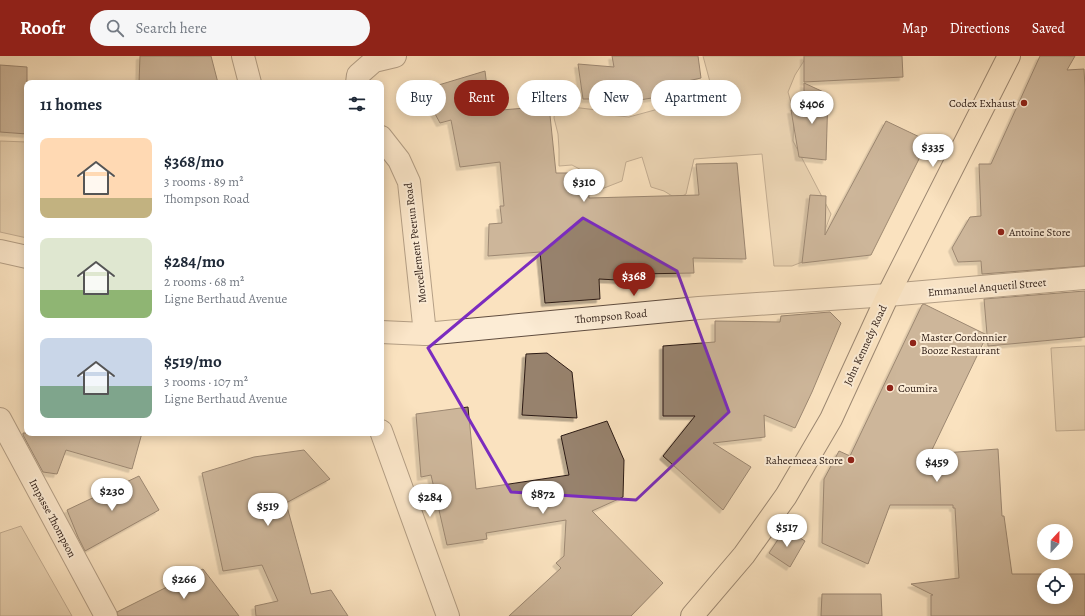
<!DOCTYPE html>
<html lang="en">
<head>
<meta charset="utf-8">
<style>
	:root { --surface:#fff; --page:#f6f6f7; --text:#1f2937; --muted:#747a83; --accent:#8f2418 }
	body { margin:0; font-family:Alegreya,serif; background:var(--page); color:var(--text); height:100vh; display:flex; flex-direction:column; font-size:15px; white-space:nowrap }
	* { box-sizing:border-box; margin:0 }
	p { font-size:13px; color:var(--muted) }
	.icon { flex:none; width:22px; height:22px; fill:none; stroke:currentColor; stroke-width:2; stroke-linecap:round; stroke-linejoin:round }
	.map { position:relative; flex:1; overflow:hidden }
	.panel { position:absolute; left:24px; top:24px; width:360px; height:356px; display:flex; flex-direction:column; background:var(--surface); border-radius:8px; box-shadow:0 2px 10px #0003 }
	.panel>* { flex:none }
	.hud { position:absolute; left:396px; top:24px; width:380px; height:36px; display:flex; gap:8px }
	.needle { width:26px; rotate:22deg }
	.controls { position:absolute; left:1037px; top:468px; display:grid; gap:8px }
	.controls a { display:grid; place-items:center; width:36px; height:36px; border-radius:50%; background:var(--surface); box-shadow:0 2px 10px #0003; font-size:20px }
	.price { position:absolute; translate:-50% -34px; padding:0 9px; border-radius:14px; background:#fff; color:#222; font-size:13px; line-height:26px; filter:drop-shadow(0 1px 2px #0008) }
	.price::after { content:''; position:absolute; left:50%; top:24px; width:12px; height:9px; margin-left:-6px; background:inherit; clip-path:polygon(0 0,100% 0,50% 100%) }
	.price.active { background:var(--accent); color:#fff }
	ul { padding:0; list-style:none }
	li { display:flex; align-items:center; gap:12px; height:100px; padding:0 16px }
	li span { display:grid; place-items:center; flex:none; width:112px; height:80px; border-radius:8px; color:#555 }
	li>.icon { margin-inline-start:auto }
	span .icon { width:48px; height:48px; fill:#fffc; stroke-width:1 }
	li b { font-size:17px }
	h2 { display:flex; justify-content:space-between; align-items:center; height:48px; padding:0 16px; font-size:17px }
	.tag { padding:0 14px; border-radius:18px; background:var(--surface); box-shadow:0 2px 10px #0003; font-size:14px; line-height:36px }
	.tag.active { background:var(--accent); color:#fff }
	header { display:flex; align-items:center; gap:24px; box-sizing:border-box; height:56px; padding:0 20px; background:var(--accent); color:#fff }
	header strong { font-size:19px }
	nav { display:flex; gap:22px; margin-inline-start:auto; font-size:14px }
	.search { width:280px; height:36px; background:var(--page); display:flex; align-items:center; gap:10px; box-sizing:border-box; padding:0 14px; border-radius:22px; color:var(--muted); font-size:15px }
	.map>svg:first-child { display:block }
	.green { fill:#d7c0a2; stroke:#826e5b }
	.building { fill:#97826d; stroke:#2c1b14; fill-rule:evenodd; filter:url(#shadow) }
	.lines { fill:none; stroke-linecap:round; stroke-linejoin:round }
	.minor-casing { stroke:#604d3f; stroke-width:24 }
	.major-casing { stroke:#2c1b14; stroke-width:24 }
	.minor { stroke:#fcecd5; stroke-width:22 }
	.major { stroke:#fae2bf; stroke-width:22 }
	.marked { fill:none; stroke:#7b2cbf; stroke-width:3; stroke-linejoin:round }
	.poi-dot { fill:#8f2418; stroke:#fcecd5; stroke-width:1.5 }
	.labels { text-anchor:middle; stroke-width:4; stroke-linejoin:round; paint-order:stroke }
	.poi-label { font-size:11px; fill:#2c1b14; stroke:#fcecd5; text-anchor:start }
	.street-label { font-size:11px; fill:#2c1b14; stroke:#fcecd5 }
</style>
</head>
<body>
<header>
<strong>Roofr</strong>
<div class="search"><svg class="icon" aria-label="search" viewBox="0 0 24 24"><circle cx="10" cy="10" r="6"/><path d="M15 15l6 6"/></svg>Search here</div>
<nav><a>Map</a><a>Directions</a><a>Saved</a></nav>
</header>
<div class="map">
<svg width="1085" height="560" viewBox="0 0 1085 560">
	<defs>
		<filter id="shadow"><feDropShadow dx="-3.5" dy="3.5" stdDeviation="0" flood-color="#0004"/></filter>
	</defs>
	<rect width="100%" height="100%" fill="#fae2bf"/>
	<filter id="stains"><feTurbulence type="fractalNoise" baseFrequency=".005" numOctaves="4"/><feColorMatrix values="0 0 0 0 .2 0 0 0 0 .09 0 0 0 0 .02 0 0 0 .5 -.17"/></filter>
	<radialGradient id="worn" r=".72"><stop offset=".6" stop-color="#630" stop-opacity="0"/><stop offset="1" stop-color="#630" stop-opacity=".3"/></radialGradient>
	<g class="green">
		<path d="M703 0H807L795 19 788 36 794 57 793 85 831 158 815 201 792 210H774L762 98 694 103 686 138 677 143 664 135 651 131 642 101 626 106 622 125 599 134 591 119 572 109 559 110V93L558 78 554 62 555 49 597 54 610 59 629 61 662 52 672 42 683 36 697 35 710 26Z"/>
		<path d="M0 85 27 86V182L0 176Z"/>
		<path d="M1085 290V374L1056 375 1051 292Z"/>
		<path d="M21 470 72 560H0V477Z"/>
	</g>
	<g class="building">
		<path d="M140 0H211L218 27H139Z"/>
		<path d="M612 0H698L701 22 656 32 658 41 621 47 620 43H583L578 8 614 11Z"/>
		<path d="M804 0H902L903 21 804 26Z"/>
		<path d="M1040 0H1075L1067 14 1084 13 1085 32V210L982 218 981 205 958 206 952 192 970 161 981 160 979 108H991Z"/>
		<path d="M0 9 27 11V78L0 76Z"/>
		<path d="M485 15 490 55 549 50 556 117H587L589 142 699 139 696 108 737 107 746 203 693 202 694 217 636 218V225L599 223 600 243 545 247 540 196 488 200 489 168 502 167 500 150H504L500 106 460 111 451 64 440 67 422 34Z"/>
		<path d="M804 27 828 38 826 104 799 101 791 54H804Z"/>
		<path d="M886 65 928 85 871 199 802 207 810 139 826 140 825 179Z"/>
		<path d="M1085 235V281L988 290 984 243Z"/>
		<path d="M924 248 987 279 930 398 998 393 1002 460H1004L1012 518H1085V560H931V539H933L911 528 959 522 955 452H953V449H890L868 508 822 487 824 423 839 395 850 400 922 249ZM1044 519H1066V541H1044Z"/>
		<path d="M830 256 841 267 812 336 795 372 764 359 765 381 713 387 751 411 723 454 663 400 695 360H663V290L715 286V265L780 266 781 260Z"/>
		<path d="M547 297 572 316 577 362 522 359 526 298Z"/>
		<path d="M468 351 476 433 569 419 561 380 607 365 624 404 623 441 592 455 663 527 631 560H509L561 512 556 507 564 500 566 464 486 477 487 483 447 489 431 419 421 421 416 358Z"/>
		<path d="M23 377H142L132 413 66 394 57 418 43 416 23 379Z"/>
		<path d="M304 394 330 423 286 447 311 538 331 534 348 560H256L255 550 278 545 262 509 223 515 202 417 254 401Z"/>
		<path d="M139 420 159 454 85 495 78 481 67 454Z"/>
		<path d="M785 473 805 485 790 511 769 497Z"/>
		<path d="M203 513 239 560H118L117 556Z"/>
		<path d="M822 538H881L882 560H821Z"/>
	</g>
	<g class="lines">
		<g class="minor-casing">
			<g id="minor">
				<path d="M243 0 250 27"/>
				<path d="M357 27 358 19 374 5 395 0"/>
				<path d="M381 81 399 104 409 126 425 278"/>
				<path d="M0 195 27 201"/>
				<path d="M381 276 425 278 699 252 888 239 1085 222"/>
				<path d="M0 363 106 560"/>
				<path d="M381 375 448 560"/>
			</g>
		</g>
		<g class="major-casing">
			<path id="major" d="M692 560 744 499 786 440 831 363 888 239 1009 0"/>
		</g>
		<use href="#minor" class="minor"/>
		<use href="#major" class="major"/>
	</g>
	<path d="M0 0H1085V560H0ZM583 162 677 215 729 356 636 444 511 436 428 292Z" fill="#fae2bf" fill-opacity=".55" fill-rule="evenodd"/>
	<path class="marked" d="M583 162 677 215 729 356 636 444 511 436 428 292Z"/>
	<g class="poi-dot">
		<circle cx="1024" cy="47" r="4"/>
		<circle cx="1001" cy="176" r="4"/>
		<circle cx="913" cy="287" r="4"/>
		<circle cx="890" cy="332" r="4"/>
		<circle cx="851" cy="404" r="4"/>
	</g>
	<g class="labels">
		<g class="poi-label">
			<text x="1016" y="51" text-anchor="end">Codex Exhaust</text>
			<text x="1009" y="180">Antoine Store</text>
			<text x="921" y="285">Master Cordonnier<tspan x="921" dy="13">Booze Restaurant</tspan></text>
			<text x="898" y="336">Coumira</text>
			<text x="843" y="408" text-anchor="end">Raheemeea Store</text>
		</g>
		<g class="street-label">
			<text transform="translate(415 187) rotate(-97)" y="4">Morcellement Peerun Road</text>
			<text transform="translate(987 231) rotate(-5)" y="4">Emmanuel Anquetil Street</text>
			<text transform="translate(611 260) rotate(-5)" y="4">Thompson Road</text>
			<text transform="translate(865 289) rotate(-65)" y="4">John Kennedy Road</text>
			<text transform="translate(53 462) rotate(62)" y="4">Impasse Thompson</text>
		</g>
	</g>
	<rect width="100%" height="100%" filter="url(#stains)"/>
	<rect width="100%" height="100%" fill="url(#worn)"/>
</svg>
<div class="controls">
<a><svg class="needle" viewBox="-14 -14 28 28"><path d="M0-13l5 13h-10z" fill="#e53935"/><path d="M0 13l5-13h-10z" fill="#747a83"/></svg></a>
<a><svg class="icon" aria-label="locate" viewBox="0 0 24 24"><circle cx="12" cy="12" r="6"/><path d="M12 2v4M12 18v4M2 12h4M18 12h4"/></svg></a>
</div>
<b class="price" style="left:812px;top:69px">$406</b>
<b class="price" style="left:933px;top:112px">$335</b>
<b class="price" style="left:584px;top:147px">$310</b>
<b class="price active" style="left:634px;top:241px">$368</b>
<b class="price" style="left:937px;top:427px">$459</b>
<b class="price" style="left:112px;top:456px">$230</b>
<b class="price" style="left:543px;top:459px">$872</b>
<b class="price" style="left:430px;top:462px">$284</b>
<b class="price" style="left:268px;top:471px">$519</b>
<b class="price" style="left:787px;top:492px">$517</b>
<b class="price" style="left:184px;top:544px">$266</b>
<div class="hud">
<a class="tag">Buy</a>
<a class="tag active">Rent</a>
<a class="tag">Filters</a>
<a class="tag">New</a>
<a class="tag">Apartment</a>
</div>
<section class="panel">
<h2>11 homes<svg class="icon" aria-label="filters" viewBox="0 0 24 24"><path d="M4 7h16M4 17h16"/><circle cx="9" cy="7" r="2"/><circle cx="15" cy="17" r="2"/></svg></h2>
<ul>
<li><span style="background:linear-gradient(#ffd9b3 75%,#c2b280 0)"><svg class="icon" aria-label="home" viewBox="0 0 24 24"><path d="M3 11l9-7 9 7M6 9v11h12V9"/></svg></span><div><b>$368/mo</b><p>3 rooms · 89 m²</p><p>Thompson Road</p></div></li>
<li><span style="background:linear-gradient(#dfe7d0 65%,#8fb573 0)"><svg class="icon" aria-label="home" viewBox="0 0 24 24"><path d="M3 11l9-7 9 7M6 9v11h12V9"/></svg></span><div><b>$284/mo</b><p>2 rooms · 68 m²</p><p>Ligne Berthaud Avenue</p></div></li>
<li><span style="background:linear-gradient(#c9d6e8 60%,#7fa58c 0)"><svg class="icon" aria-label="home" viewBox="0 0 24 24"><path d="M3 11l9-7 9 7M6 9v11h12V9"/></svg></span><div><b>$519/mo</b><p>3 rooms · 107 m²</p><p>Ligne Berthaud Avenue</p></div></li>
</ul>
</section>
</div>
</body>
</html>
